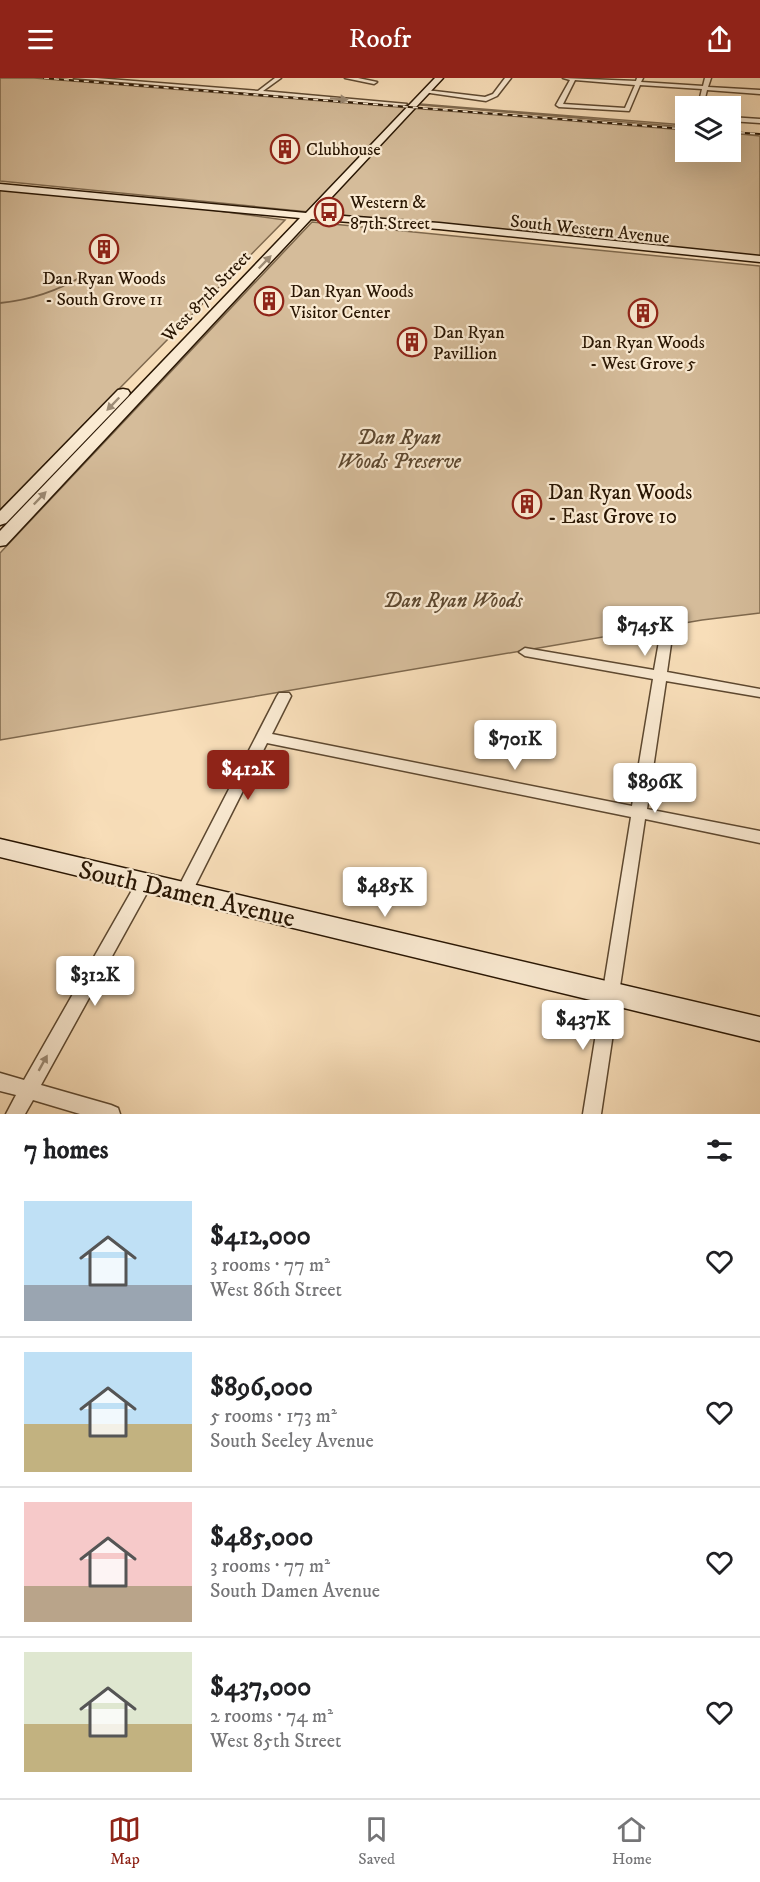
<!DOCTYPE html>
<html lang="en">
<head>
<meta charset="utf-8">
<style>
	:root { --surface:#fff; --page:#f2f2f2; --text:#202124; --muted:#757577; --line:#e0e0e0; --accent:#8f2418 }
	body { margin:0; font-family:"IM FELL DW Pica",serif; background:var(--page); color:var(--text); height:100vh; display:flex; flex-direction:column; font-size:22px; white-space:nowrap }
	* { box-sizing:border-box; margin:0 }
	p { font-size:20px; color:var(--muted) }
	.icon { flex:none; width:33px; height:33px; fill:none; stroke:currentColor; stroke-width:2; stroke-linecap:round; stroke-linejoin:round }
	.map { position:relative; height:1036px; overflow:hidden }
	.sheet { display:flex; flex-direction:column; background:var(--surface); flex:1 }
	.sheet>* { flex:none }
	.controls { position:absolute; left:675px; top:18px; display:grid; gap:12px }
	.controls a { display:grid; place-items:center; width:66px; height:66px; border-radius:0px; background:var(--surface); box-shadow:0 6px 24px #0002; font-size:30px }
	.price { position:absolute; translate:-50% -51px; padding:0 14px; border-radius:6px; background:#fff; color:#222; font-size:20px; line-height:39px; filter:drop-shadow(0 2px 3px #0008) }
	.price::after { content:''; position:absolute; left:50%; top:36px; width:18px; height:14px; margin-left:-9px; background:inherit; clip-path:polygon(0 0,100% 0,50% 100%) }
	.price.active { background:var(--accent); color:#fff }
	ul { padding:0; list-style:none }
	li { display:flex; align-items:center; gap:18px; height:150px; padding:0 24px }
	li+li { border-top:2px solid var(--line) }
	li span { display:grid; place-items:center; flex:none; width:168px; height:120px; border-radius:0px; color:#555 }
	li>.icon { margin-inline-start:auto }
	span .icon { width:72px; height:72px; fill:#fffc; stroke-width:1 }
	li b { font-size:26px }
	h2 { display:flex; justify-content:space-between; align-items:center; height:72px; padding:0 24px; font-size:26px }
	header { display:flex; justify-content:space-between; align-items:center; height:78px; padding:0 24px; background:var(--accent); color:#fff; font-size:27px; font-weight:600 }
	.tabs { display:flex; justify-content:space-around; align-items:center; height:84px; border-top:2px solid var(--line); background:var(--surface); font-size:16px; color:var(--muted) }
	.tabs a { display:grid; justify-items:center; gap:3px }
	.tabs .active { color:var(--accent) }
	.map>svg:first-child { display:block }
	.green { fill:#d5bc9a; stroke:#7f694e; stroke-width:1.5 }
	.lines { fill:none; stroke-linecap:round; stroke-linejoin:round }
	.stream { stroke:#7b654b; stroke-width:2 }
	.street-casing { stroke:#5d4830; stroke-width:3 }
	.secondary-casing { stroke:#291603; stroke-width:3 }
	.street { fill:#faead2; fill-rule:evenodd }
	.secondary { fill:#faead2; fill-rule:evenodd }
	.rail-casing { stroke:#291603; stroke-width:2 }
	.rail { stroke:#faead2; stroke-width:1.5; stroke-dasharray:5; stroke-linecap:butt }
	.oneway { fill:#9c8b75 }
	.labels { text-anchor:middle; stroke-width:4.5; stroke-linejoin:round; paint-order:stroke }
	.far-poi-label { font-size:18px; fill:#291603; stroke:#faead2; text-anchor:start }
	.far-street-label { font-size:18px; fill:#291603; stroke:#faead2 }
	.park-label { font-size:21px; font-style:italic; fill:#5d4830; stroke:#faead2 }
	.poi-label { font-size:21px; fill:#291603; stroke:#faead2; text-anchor:start }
	.near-street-label { font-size:26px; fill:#291603; stroke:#faead2 }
</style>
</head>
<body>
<header><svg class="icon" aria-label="menu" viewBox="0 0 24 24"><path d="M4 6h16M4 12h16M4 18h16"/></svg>Roofr<svg class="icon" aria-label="share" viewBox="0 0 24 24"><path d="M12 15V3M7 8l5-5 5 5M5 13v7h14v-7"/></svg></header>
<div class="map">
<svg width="760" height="1036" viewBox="0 0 760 1036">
	<rect width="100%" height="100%" fill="#f8deb9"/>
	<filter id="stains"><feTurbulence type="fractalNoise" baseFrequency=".00333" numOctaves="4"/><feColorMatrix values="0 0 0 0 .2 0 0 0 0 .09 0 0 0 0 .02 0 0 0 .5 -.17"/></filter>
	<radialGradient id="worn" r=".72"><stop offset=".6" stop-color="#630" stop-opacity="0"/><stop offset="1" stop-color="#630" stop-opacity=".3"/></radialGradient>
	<g class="green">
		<path d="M0 0H34L685 52 686 74H730L731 55 760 58V179L0 103Z"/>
		<path d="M420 26 685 47V49L419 27Z"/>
		<path d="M0 111 204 131 285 142 0 432Z"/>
		<path d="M312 144 760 188V535L702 542 0 662V475Z"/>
	</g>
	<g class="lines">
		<path class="stream" d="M0 225C30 222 58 213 84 197V193"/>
		<g class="street-casing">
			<g id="street">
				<path d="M74 0H96L258 13 275 0H281L263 13 407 26 404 28Z"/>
				<path d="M345 0H358L377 4 374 6Z"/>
				<path d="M505 0H511L497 18 486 23 423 14 426 12 485 19 493 16Z"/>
				<path d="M563 0 636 3 637 0H643L641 4 703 8 705 0H711L708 9 760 12V16L707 12 703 28H698L702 11 640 7 629 33 559 29 556 27 570 2ZM575 2 635 7 625 30 563 26Z"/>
				<path d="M730 39 760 41V45L730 43Z"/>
				<path d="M667 548 673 552 667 594 760 611V619L666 603 647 731 760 753V765L645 741 601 1036H583L631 739 267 665 190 818 184 820 178 818 176 814 277 618 279 615H289L291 618 272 656 632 728 653 601 525 578 519 574 525 570 654 592 661 552Z"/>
				<path d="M145 798 151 800 153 804 41 1007 111 1027 118 1030 120 1036H80L33 1022 25 1036H6L16 1017 0 1013V995L24 1002 139 800Z"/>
			</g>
		</g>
		<g class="secondary-casing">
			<g id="secondary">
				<path d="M435 0H443L316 136 439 145 760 178V184L439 151 311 141 6 467 0 468V453L300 140 0 112V106L306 135Z"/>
				<path d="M123 311 128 312 130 315 128 318 6 445 0 447V433L118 312Z"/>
				<path d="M0 761 760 939V963L0 779Z"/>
			</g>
		</g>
		<use href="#street" class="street"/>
		<use href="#secondary" class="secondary"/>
		<g class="rail-casing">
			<g id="rail">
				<path d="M44 0 686 51"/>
				<path d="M730 54 760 56"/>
			</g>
		</g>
		<use href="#rail" class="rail"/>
	</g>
	<defs><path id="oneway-solid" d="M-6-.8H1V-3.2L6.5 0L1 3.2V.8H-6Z" transform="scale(1.5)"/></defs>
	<g class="oneway">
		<use href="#oneway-solid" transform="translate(339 21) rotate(4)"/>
		<use href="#oneway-solid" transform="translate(265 184) rotate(-46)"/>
		<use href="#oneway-solid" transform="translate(113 326) rotate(134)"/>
		<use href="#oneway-solid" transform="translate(40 420) rotate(-46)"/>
		<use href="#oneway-solid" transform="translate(43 985) rotate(-61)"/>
	</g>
	<defs>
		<g id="building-ring" transform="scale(1.5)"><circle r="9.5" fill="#faead2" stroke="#8f2418" stroke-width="1.5"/><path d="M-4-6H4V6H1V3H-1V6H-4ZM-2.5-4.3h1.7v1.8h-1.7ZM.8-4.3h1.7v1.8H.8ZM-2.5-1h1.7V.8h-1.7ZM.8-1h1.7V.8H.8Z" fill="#8f2418"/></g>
		<g id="bus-ring" transform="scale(1.5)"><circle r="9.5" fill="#faead2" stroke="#8f2418" stroke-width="1.5"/><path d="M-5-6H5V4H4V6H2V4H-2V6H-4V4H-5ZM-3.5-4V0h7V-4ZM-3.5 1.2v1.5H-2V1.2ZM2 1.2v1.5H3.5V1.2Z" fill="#8f2418"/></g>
	</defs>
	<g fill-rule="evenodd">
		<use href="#building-ring" x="285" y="71"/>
		<use href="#bus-ring" x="329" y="134"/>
		<use href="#building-ring" x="104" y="171"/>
		<use href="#building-ring" x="269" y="223"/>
		<use href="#building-ring" x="643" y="235"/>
		<use href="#building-ring" x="412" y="264"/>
		<use href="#building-ring" x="527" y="426"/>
	</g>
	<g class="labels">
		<g class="far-poi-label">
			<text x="306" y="77">Clubhouse</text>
			<text x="350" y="130">Western &amp;<tspan x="350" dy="21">87th Street</tspan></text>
			<text x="104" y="206" text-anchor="middle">Dan Ryan Woods<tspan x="104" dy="21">- South Grove 11</tspan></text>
			<text x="290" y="219">Dan Ryan Woods<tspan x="290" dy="21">Visitor Center</tspan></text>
			<text x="433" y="260">Dan Ryan<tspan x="433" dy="21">Pavillion</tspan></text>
			<text x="643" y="270" text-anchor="middle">Dan Ryan Woods<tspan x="643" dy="21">- West Grove 5</tspan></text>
		</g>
		<g class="far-street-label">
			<text transform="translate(590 151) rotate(6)" y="6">South Western Avenue</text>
			<text transform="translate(206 218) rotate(-46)" y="6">West 87th Street</text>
		</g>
		<g class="park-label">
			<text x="399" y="366">Dan Ryan<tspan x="399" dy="24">Woods Preserve</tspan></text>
			<text x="453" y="529">Dan Ryan Woods</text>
		</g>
		<g class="poi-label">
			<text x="548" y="421">Dan Ryan Woods<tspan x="548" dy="24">- East Grove 10</tspan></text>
		</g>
		<g class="near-street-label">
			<text transform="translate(187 815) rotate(13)" y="9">South Damen Avenue</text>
		</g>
	</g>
	<rect width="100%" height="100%" filter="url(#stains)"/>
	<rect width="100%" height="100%" fill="url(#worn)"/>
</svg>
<div class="controls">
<a><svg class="icon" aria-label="layers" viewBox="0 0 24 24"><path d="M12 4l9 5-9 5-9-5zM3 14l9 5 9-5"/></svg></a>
</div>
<b class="price" style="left:645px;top:579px">$745K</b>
<b class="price" style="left:515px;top:693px">$701K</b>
<b class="price active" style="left:248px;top:723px">$412K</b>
<b class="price" style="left:655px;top:736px">$896K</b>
<b class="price" style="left:385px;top:840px">$485K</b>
<b class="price" style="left:95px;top:929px">$312K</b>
<b class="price" style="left:583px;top:973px">$437K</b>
</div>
<section class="sheet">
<h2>7 homes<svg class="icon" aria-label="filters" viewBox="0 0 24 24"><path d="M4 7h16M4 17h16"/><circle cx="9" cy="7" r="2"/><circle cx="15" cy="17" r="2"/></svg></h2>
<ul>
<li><span style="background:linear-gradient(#bfe0f5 70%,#9aa5b1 0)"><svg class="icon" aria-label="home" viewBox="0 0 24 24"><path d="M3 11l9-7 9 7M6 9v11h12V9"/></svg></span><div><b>$412,000</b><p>3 rooms · 77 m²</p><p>West 86th Street</p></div><svg class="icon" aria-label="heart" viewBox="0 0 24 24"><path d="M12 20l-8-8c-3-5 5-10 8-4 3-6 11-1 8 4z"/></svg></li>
<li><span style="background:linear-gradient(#bfe0f5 60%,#c2b280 0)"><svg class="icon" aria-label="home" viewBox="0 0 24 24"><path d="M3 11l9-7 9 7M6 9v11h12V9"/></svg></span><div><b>$896,000</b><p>5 rooms · 173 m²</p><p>South Seeley Avenue</p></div><svg class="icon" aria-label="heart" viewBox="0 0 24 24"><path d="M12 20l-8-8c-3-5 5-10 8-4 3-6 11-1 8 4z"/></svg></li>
<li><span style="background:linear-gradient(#f6c9c9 70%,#b9a48a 0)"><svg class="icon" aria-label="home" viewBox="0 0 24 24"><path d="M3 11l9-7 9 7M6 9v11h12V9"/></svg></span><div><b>$485,000</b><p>3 rooms · 77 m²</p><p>South Damen Avenue</p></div><svg class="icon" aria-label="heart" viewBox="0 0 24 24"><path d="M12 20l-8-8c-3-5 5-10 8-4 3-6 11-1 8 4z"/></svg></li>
<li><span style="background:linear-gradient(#dfe7d0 60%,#c2b280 0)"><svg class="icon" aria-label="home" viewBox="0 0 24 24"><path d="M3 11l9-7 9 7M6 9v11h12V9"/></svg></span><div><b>$437,000</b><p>2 rooms · 74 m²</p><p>West 85th Street</p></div><svg class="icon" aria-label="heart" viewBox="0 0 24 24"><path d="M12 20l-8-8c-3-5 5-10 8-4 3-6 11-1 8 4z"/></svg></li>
</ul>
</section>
<nav class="tabs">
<a class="active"><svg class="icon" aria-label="map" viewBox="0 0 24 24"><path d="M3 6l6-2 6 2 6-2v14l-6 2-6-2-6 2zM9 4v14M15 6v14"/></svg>Map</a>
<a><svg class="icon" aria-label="saved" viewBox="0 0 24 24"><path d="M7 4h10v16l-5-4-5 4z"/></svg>Saved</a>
<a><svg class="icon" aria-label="home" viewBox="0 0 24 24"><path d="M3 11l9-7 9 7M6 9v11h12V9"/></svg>Home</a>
</nav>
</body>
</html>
